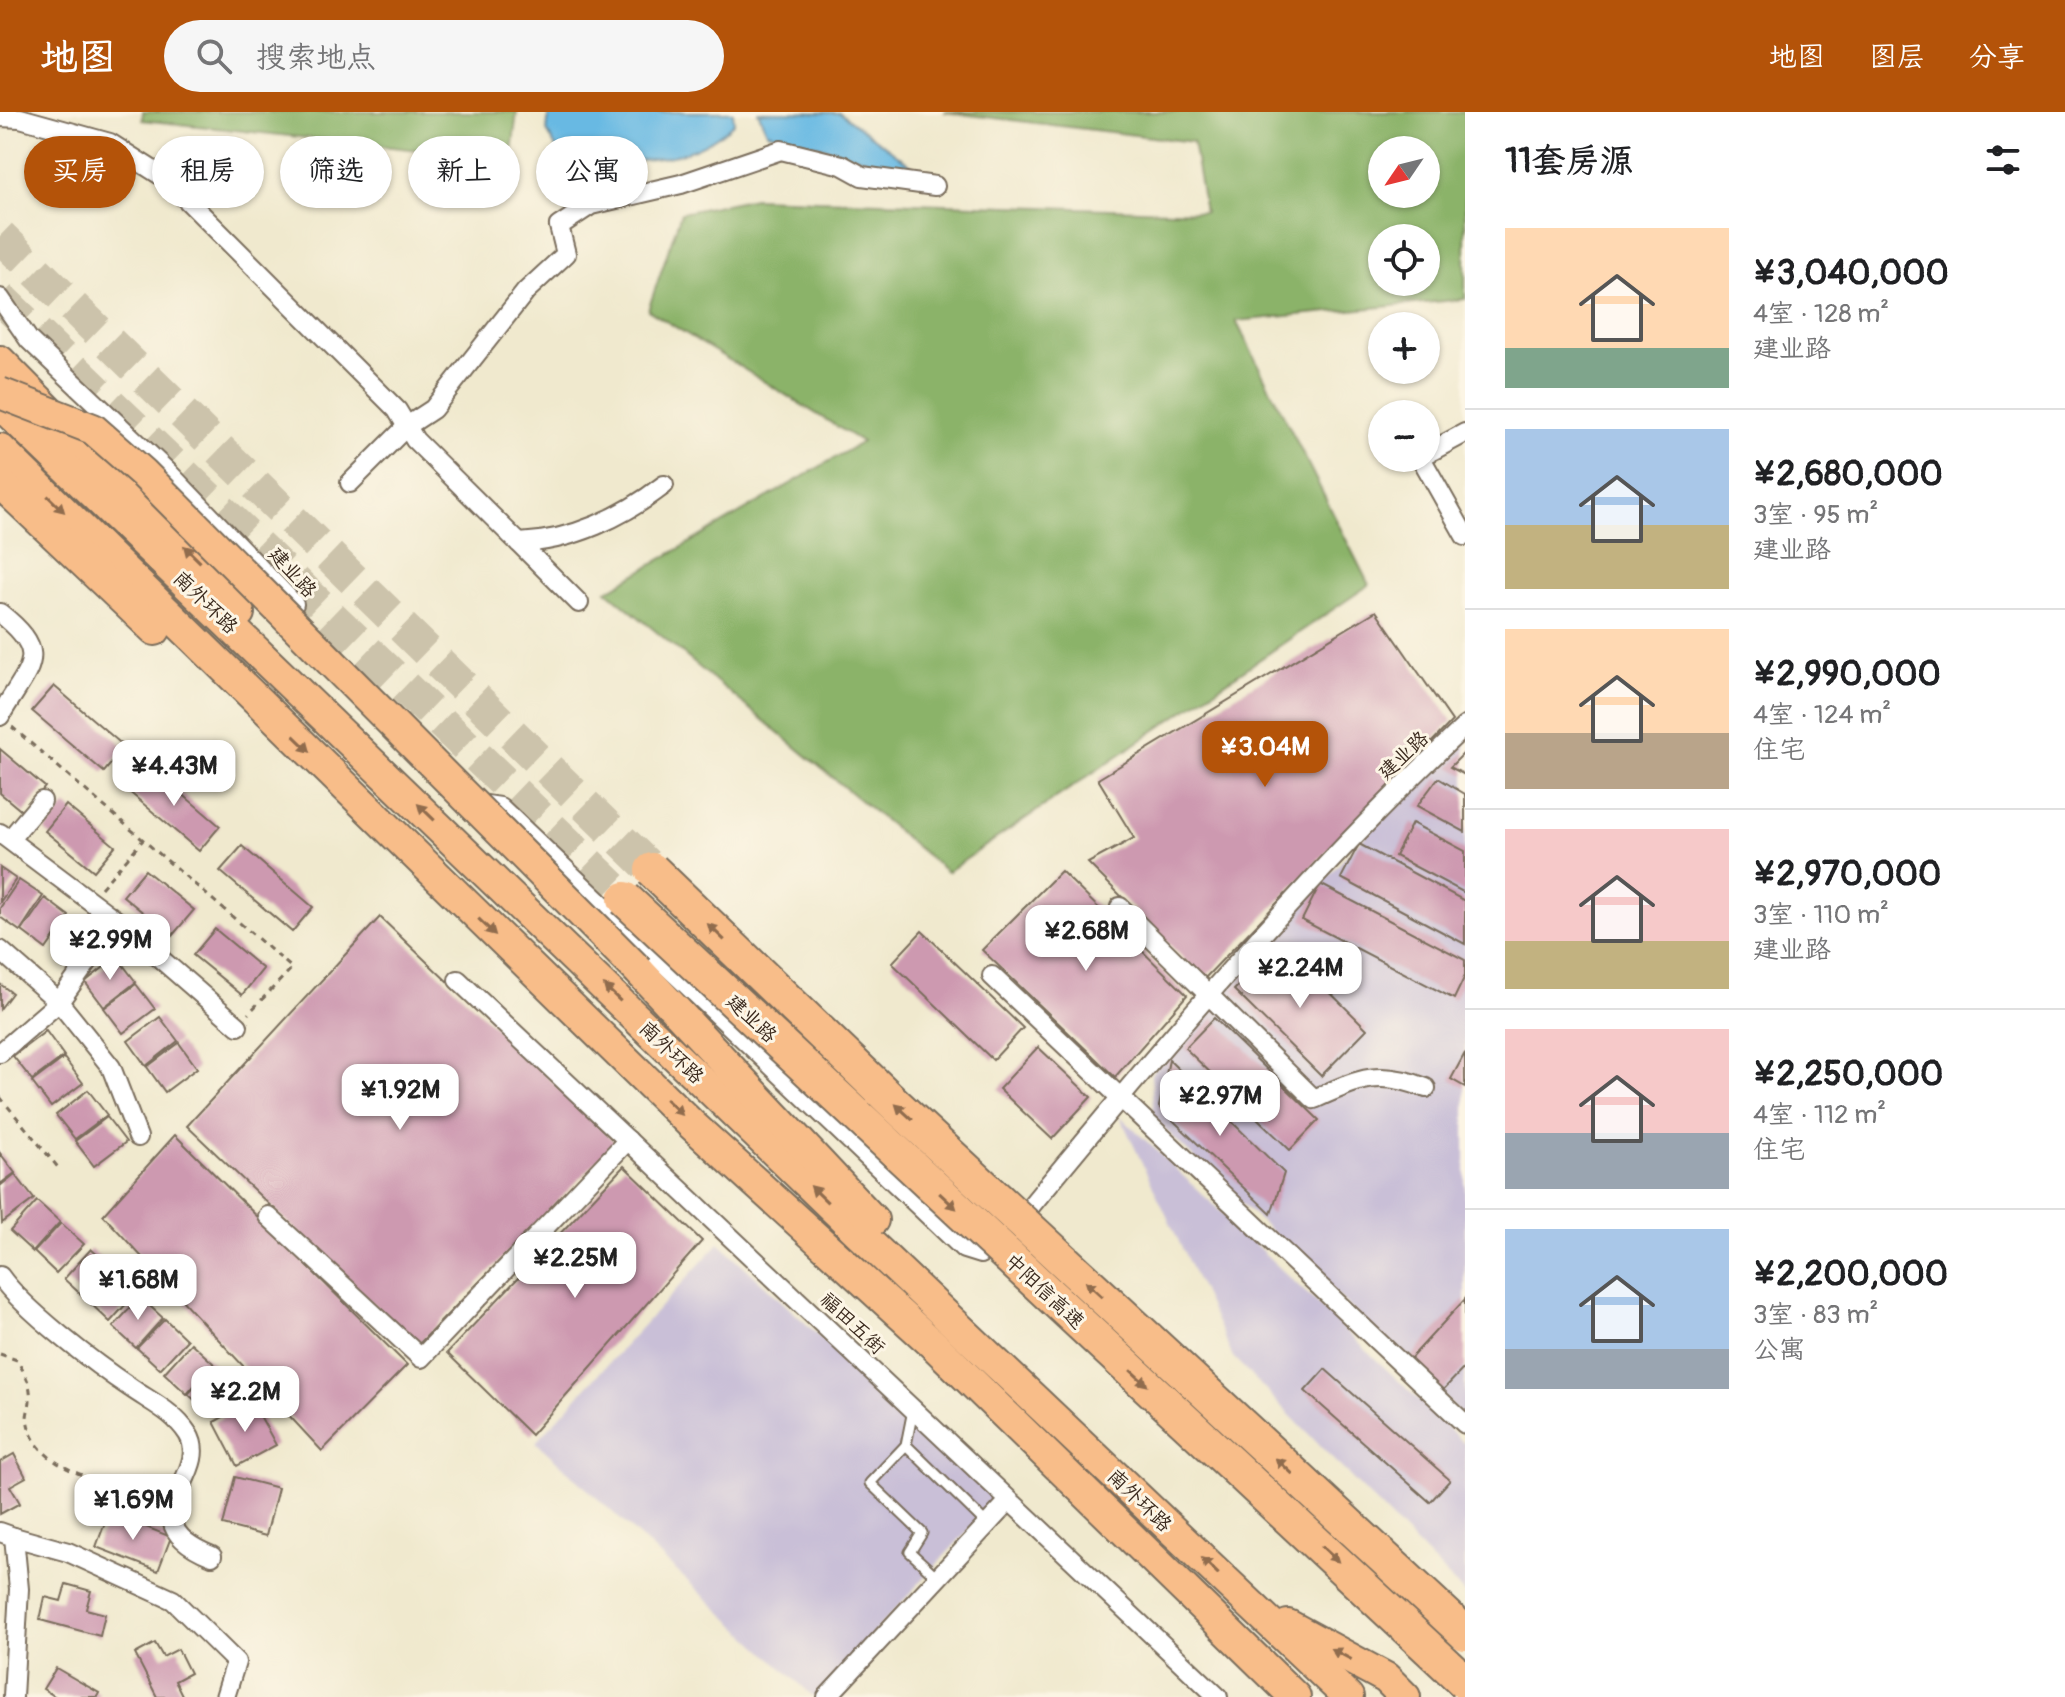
<!DOCTYPE html>
<html lang="zh">
<head>
<meta charset="utf-8">
<style>
	:root { --surface:#fff; --page:#f6f6f6; --text:#202124; --muted:#757577; --line:#e0e0e0; --accent:#b45309 }
	body { margin:0; font-family:Pangolin,"LXGW WenKai TC",sans-serif; background:var(--page); color:var(--text); height:100vh; display:flex; flex-direction:column; font-size:30px; white-space:nowrap }
	* { box-sizing:border-box; margin:0 }
	p { font-size:26px; color:var(--muted) }
	.icon { flex:none; width:44px; height:44px; fill:none; stroke:currentColor; stroke-width:2; stroke-linecap:round; stroke-linejoin:round }
	.map { position:relative; flex:1; overflow:hidden }
	.panel { display:flex; flex-direction:column; background:var(--surface); width:600px }
	.panel>* { flex:none }
	.top-card { position:absolute; left:24px; top:24px; width:760px; height:72px; display:flex; gap:16px }
	.needle { width:52px; rotate:235deg }
	.controls { position:absolute; left:1368px; top:24px; display:grid; gap:16px }
	.controls a { display:grid; place-items:center; width:72px; height:72px; border-radius:50%; background:var(--surface); box-shadow:0 2px 6px #0004; font-size:40px }
	.price { position:absolute; translate:-50% -68px; padding:0 18px; border-radius:16px; background:#fff; color:#222; font-size:26px; line-height:52px; filter:drop-shadow(0 2px 4px #0008) }
	.price::after { content:''; position:absolute; left:50%; top:48px; width:24px; height:18px; margin-left:-12px; background:inherit; clip-path:polygon(0 0,100% 0,50% 100%) }
	.price.on { background:var(--accent); color:#fff }
	ul { padding:0; list-style:none }
	li { display:flex; align-items:center; gap:24px; height:200px; padding:0 40px }
	li+li { border-top:2px solid var(--line) }
	li span { display:grid; place-items:center; flex:none; width:224px; height:160px; border-radius:0px; color:#555 }
	li>.icon { margin-inline-start:auto }
	span .icon { width:96px; height:96px; fill:#fffc; stroke-width:1 }
	li b { font-size:34px }
	h2 { display:flex; justify-content:space-between; align-items:center; height:96px; padding:0 40px; font-size:34px }
	.pill { padding:0 28px; border-radius:36px; background:var(--surface); box-shadow:0 2px 6px #0004; font-size:28px; line-height:72px }
	.pill.on { background:var(--accent); color:#fff }
	header { display:flex; align-items:center; gap:48px; box-sizing:border-box; height:112px; padding:0 40px; background:var(--accent); color:#fff }
	header strong { font-size:38px }
	nav { display:flex; gap:44px; margin-inline-start:auto; font-size:28px }
	.search { width:560px; height:72px; background:var(--page); display:flex; align-items:center; gap:20px; box-sizing:border-box; padding:0 28px; border-radius:44px; color:var(--muted); font-size:30px }
	main { display:flex; flex:1; min-height:0 }
	.map>svg:first-child { display:block }
	.industrial { fill:#c9bfd7 }
	.forest { fill:#8bb369; stroke:#636e44; stroke-width:2; fill-rule:evenodd }
	.water { fill:#68b9e3; stroke:#527280; stroke-width:2 }
	.building { fill:#cd99b0 }
	.lines { fill:none; stroke-linecap:round; stroke-linejoin:round }
	.motorway-tunnel { stroke:#ccc3ab; stroke-width:34; stroke-dasharray:34 17; stroke-linecap:butt }
	.service-casing { stroke:#7a6d5c; stroke-width:13 }
	.minor-casing { stroke:#7a6d5c; stroke-width:22 }
	.trunk-casing { stroke:#7a6d5c; stroke-width:34 }
	.path { stroke:#7a6d5c; stroke-width:3; stroke-dasharray:6 6; stroke-linecap:butt }
	.service { stroke:#fff; stroke-width:9 }
	.minor { stroke:#fff; stroke-width:18 }
	.trunk { stroke:#f8bd89; stroke-width:30 }
	.trunk-bridge-casing { stroke:#7a6d5c; stroke-width:34; stroke-linecap:butt }
	.motorway-bridge-casing { stroke:#7a6d5c; stroke-width:38; stroke-linecap:butt }
	.trunk-bridge { stroke:#f8bd89; stroke-width:30 }
	.motorway-bridge { stroke:#f8bd89; stroke-width:34 }
	.oneway { fill:#906c4e }
	.labels { text-anchor:middle; stroke-width:6; stroke-linejoin:round; paint-order:stroke }
	.street-label { font-size:20px; fill:#3b2a1e; stroke:#fcf5e5 }
</style>
</head>
<body>
<header>
<strong>地图</strong>
<div class="search"><svg class="icon" aria-label="search" viewBox="0 0 24 24"><circle cx="10" cy="10" r="6"/><path d="M15 15l6 6"/></svg>搜索地点</div>
<nav><a>地图</a><a>图层</a><a>分享</a></nav>
</header>
<main>
<div class="map">
<svg width="1465" height="1585" viewBox="0 0 1465 1585">
	<rect width="100%" height="100%" fill="#fcf5e5"/>
	<filter id="ink" filterUnits="userSpaceOnUse"><feTurbulence type="fractalNoise" baseFrequency=".0125" numOctaves="2"/><feDisplacementMap in="SourceGraphic" scale="16" xChannelSelector="R" yChannelSelector="G"/><feConvolveMatrix kernelMatrix="1 2 1 2 8 2 1 2 1" color-interpolation-filters="sRGB"/></filter>
	<filter id="wash" filterUnits="userSpaceOnUse"><feTurbulence type="fractalNoise" baseFrequency=".006" numOctaves="4" result="noise"/><feDisplacementMap in="SourceGraphic" scale="32" xChannelSelector="R" yChannelSelector="G"/><feGaussianBlur stdDeviation="1.8" result="paint"/><feColorMatrix in="noise" values="0 0 0 0 0 0 0 0 0 0 0 0 0 0 0 0 0 1.4 0 .05"/><feComposite in="paint" operator="in"/></filter>
	<g filter="url(#wash)">
		<rect width="100%" height="100%" fill="#f0e9ce"/>
		<g class="industrial">
			<path d="M1465 630V1306L1154 1007 1151 962 1357 732Z"/>
			<path d="M1120 1004 1465 1332V1482L1233 1245Z"/>
			<path d="M719 1131 996 1388 814 1585 536 1330Z"/>
		</g>
		<g class="forest">
			<path d="M143 0H517L511 48 142 8Z"/>
			<path d="M944 0H1465V187L1236 209 1369 473 947 760 607 479 862 330 648 198 681 101 754 86 1205 100 1193 30ZM1382 38H1426V82H1382ZM1382 126H1426V170H1382Z"/>
		</g>
		<g class="water">
			<path d="M549 0H733L734 11C684 59 625 47 562 47L547 19Z"/>
			<path d="M758 0 840 1 911 53 904 57C858 47 813 31 767 20Z"/>
		</g>
		<g id="blocks">
			<g class="building">
				<path d="M1376 499 1452 609 1204 867 1088 751 1134 726 1098 667Z"/>
				<path d="M54 574 125 635 104 660 32 599Z"/>
				<path d="M0 637 45 675 24 701 0 681Z"/>
				<path d="M1465 640V663L1450 655Z"/>
				<path d="M148 653 220 714 199 739 127 678Z"/>
				<path d="M1438 666 1465 682V720L1417 694Z"/>
				<path d="M66 693 115 734 94 759 45 719Z"/>
				<path d="M1412 711 1465 739V781L1395 744Z"/>
				<path d="M1359 732 1465 789V832L1341 766Z"/>
				<path d="M242 734 313 795 292 820 220 759Z"/>
				<path d="M0 756 16 767 0 790Z"/>
				<path d="M145 758 194 798 172 824 123 784Z"/>
				<path d="M1061 759 1187 883 1115 965 982 838Z"/>
				<path d="M19 768 43 784 20 819 0 805V796Z"/>
				<path d="M1320 772 1465 848V864L1454 887 1302 808Z"/>
				<path d="M45 786 69 804 46 837 22 819Z"/>
				<path d="M380 805 615 1030 417 1234 187 1014Z"/>
				<path d="M215 817 263 857 242 883 193 843Z"/>
				<path d="M922 819 1023 916 993 948 892 851Z"/>
				<path d="M1280 831 1367 917 1321 964 1234 878Z"/>
				<path d="M117 845 136 870 104 895 85 870Z"/>
				<path d="M0 872 12 881 0 897Z"/>
				<path d="M136 872 155 897 123 921 104 896Z"/>
				<path d="M160 905 178 929 146 954 128 929Z"/>
				<path d="M1214 906 1319 1008 1290 1038 1185 936Z"/>
				<path d="M46 919 64 944 32 968 13 944Z"/>
				<path d="M179 931 197 956 165 980 147 955Z"/>
				<path d="M1038 935 1091 985 1052 1027 999 977Z"/>
				<path d="M1465 941V975L1451 967Z"/>
				<path d="M64 946 83 971 51 995 32 970Z"/>
				<path d="M1169 948 1284 1061 1271 1102 1159 995Z"/>
				<path d="M88 978 107 1003 75 1027 56 1003Z"/>
				<path d="M107 1005 126 1030 94 1054 75 1029Z"/>
				<path d="M175 1023 407 1253 322 1339 103 1103Z"/>
				<path d="M0 1041 15 1061 0 1072Z"/>
				<path d="M624 1054 702 1129 531 1323 447 1241Z"/>
				<path d="M15 1062 34 1087 2 1111 0 1074Z"/>
				<path d="M37 1089 60 1110 33 1140 10 1119Z"/>
				<path d="M61 1111 84 1132 56 1161 34 1140Z"/>
				<path d="M91 1137 114 1158 87 1188 64 1167Z"/>
				<path d="M115 1159 137 1180 110 1210 88 1189Z"/>
				<path d="M140 1185 163 1206 136 1236 113 1215Z"/>
				<path d="M1465 1187V1255L1442 1279 1409 1248Z"/>
				<path d="M165 1207 187 1228 160 1257 137 1236Z"/>
				<path d="M191 1231 214 1252 187 1282 164 1261Z"/>
				<path d="M215 1253 238 1274 211 1303 188 1282Z"/>
				<path d="M1325 1257 1450 1368 1430 1390 1305 1279Z"/>
				<path d="M252 1289 276 1333 237 1354 214 1310Z"/>
				<path d="M14 1342 26 1365 10 1374 20 1391 0 1402V1350Z"/>
				<path d="M235 1365 278 1376 266 1424 223 1413Z"/>
				<path d="M109 1400 171 1425 158 1459 96 1435Z"/>
				<path d="M66 1472 91 1479 86 1497 105 1502 100 1524 40 1508 45 1485 61 1489Z"/>
				<path d="M155 1531 163 1545 178 1537 190 1561 175 1569 183 1585H157L135 1542Z"/>
				<path d="M56 1556 99 1581 97 1585H56L43 1577Z"/>
			</g>
		</g>
	</g>
	<g filter="url(#ink)">
		<use href="#blocks" fill-opacity="0" stroke="#7a6d5c" stroke-width="2"/>
		<g class="lines">
			<g class="motorway-tunnel">
				<path d="M0 124 652 758"/>
				<path d="M0 186 625 787"/>
			</g>
			<g class="service-casing">
				<g id="service">
					<path d="M913 1298 906 1333 987 1412"/>
					<path d="M906 1333 870 1371 922 1421 910 1440 938 1466"/>
				</g>
			</g>
			<g class="minor-casing">
				<g id="minor">
					<path d="M0 5 20 6 110 31 165 66 397 298 415 328 519 431C572 429 623 405 664 373"/>
					<path d="M0 186 29 228 168 360 294 492"/>
					<path d="M1426 342 1465 321"/>
					<path d="M1421 346 1465 424"/>
					<path d="M350 371 407 314 433 297 526 179 566 142 559 114 591 93 681 72 781 38 842 53 862 64 935 74"/>
					<path d="M519 431 579 491"/>
					<path d="M0 501C53 543 29 554 0 604"/>
					<path d="M474 691 500 695 964 1137 980 1142 999 1131"/>
					<path d="M0 721 117 809 238 914"/>
					<path d="M10 727 42 689"/>
					<path d="M1120 795 1314 987C1359 967 1379 957 1426 976"/>
					<path d="M0 838 59 890 111 955 138 1025"/>
					<path d="M992 864 1465 1312"/>
					<path d="M458 868 1218 1585"/>
					<path d="M0 941 59 890 117 809"/>
					<path d="M268 1104 421 1246 628 1028"/>
					<path d="M1016 1112C1158 938 1302 768 1465 614"/>
					<path d="M0 1164C23 1197 96 1253 131 1276 151 1290 174 1300 188 1322 214 1364 123 1408 212 1444"/>
					<path d="M0 1420 14 1425 19 1477 13 1585"/>
					<path d="M14 1425 68 1440 173 1488 236 1550 225 1585"/>
					<path d="M827 1585 1009 1389"/>
				</g>
			</g>
			<g class="trunk-casing">
				<g id="trunk">
					<path d="M0 249 206 457 239 501"/>
					<path d="M0 292 860 1122 1348 1585"/>
					<path d="M0 337 690 1011 935 1234 1295 1585"/>
					<path d="M0 371 155 518"/>
					<path d="M639 859 873 1108"/>
					<path d="M1288 1513 1386 1566 1405 1585"/>
				</g>
			</g>
			<g class="path">
				<path d="M12 615 292 856 248 902"/>
				<path d="M101 776 143 728"/>
				<path d="M0 985 61 1059"/>
				<path d="M0 1242 17 1248C24 1260 32 1273 30 1288 30 1294 27 1300 27 1306 33 1357 99 1368 138 1380"/>
			</g>
			<use href="#service" class="service"/>
			<use href="#minor" class="minor"/>
			<use href="#trunk" class="trunk"/>
			<g class="trunk-bridge-casing">
				<path id="trunk-bridge" d="M0 281 93 317 143 361 639 859"/>
			</g>
			<g class="motorway-bridge-casing">
				<g id="motorway-bridge">
					<path d="M652 758 897 994 1465 1521"/>
					<path d="M625 787 1465 1570"/>
				</g>
			</g>
			<use href="#trunk-bridge" class="trunk-bridge"/>
			<use href="#motorway-bridge" class="motorway-bridge"/>
		</g>
		<defs><path id="oneway-solid" d="M-6-.8H1V-3.2L6.5 0L1 3.2V.8H-6Z" transform="scale(2)"/></defs>
		<g class="oneway">
			<use href="#oneway-solid" transform="translate(56 392) rotate(44)"/>
			<use href="#oneway-solid" transform="translate(192 442) rotate(-135)"/>
			<use href="#oneway-solid" transform="translate(302 632) rotate(44)"/>
			<use href="#oneway-solid" transform="translate(426 700) rotate(-136)"/>
			<use href="#oneway-solid" transform="translate(487 815) rotate(44)"/>
			<use href="#oneway-solid" transform="translate(716 820) rotate(-136)"/>
			<use href="#oneway-solid" transform="translate(612 881) rotate(-136)"/>
			<use href="#oneway-solid" transform="translate(674 995) rotate(44)"/>
			<use href="#oneway-solid" transform="translate(904 1000) rotate(-137)"/>
			<use href="#oneway-solid" transform="translate(819 1082) rotate(-136)"/>
			<use href="#oneway-solid" transform="translate(948 1089) rotate(43)"/>
			<use href="#oneway-solid" transform="translate(1094 1177) rotate(-137)"/>
			<use href="#oneway-solid" transform="translate(1139 1266) rotate(43)"/>
			<use href="#oneway-solid" transform="translate(1284 1354) rotate(-137)"/>
			<use href="#oneway-solid" transform="translate(1330 1442) rotate(43)"/>
			<use href="#oneway-solid" transform="translate(1210 1454) rotate(-136)"/>
			<use href="#oneway-solid" transform="translate(1341 1542) rotate(-152)"/>
		</g>
	</g>
	<g class="labels">
		<g class="street-label">
			<text transform="translate(293 460) rotate(48)" y="7">建业路</text>
			<text transform="translate(206 490) rotate(44)" y="7">南外环路</text>
			<text transform="translate(1403 643) rotate(-43)" y="7">建业路</text>
			<text transform="translate(752 906) rotate(43)" y="7">建业路</text>
			<text transform="translate(672 940) rotate(44)" y="7">南外环路</text>
			<text transform="translate(1045 1179) rotate(43)" y="7">中阳信高速</text>
			<text transform="translate(853 1211) rotate(43)" y="7">福田五街</text>
			<text transform="translate(1140 1388) rotate(44)" y="7">南外环路</text>
		</g>
	</g>
</svg>
<div class="controls">
<a><svg class="needle" viewBox="-14 -14 28 28"><path d="M0-13l5 13h-10z" fill="#e53935"/><path d="M0 13l5-13h-10z" fill="#757577"/></svg></a>
<a><svg class="icon" aria-label="locate" viewBox="0 0 24 24"><circle cx="12" cy="12" r="6"/><path d="M12 2v4M12 18v4M2 12h4M18 12h4"/></svg></a>
<a>+</a>
<a>−</a>
</div>
<b class="price on" style="left:1265px;top:677px">¥3.04M</b>
<b class="price" style="left:174px;top:696px">¥4.43M</b>
<b class="price" style="left:1086px;top:861px">¥2.68M</b>
<b class="price" style="left:110px;top:870px">¥2.99M</b>
<b class="price" style="left:1300px;top:898px">¥2.24M</b>
<b class="price" style="left:400px;top:1020px">¥1.92M</b>
<b class="price" style="left:1220px;top:1026px">¥2.97M</b>
<b class="price" style="left:575px;top:1188px">¥2.25M</b>
<b class="price" style="left:138px;top:1210px">¥1.68M</b>
<b class="price" style="left:245px;top:1322px">¥2.2M</b>
<b class="price" style="left:133px;top:1430px">¥1.69M</b>
<div class="top-card">
<a class="pill on">买房</a>
<a class="pill">租房</a>
<a class="pill">筛选</a>
<a class="pill">新上</a>
<a class="pill">公寓</a>
</div>
</div>
<section class="panel">
<h2>11套房源<svg class="icon" aria-label="filters" viewBox="0 0 24 24"><path d="M4 7h16M4 17h16"/><circle cx="9" cy="7" r="2"/><circle cx="15" cy="17" r="2"/></svg></h2>
<ul>
<li><span style="background:linear-gradient(#ffd9b3 75%,#7fa58c 0)"><svg class="icon" aria-label="home" viewBox="0 0 24 24"><path d="M3 11l9-7 9 7M6 9v11h12V9"/></svg></span><div><b>¥3,040,000</b><p>4室 · 128 m²</p><p>建业路</p></div></li>
<li><span style="background:linear-gradient(#a9c7e8 60%,#c2b280 0)"><svg class="icon" aria-label="home" viewBox="0 0 24 24"><path d="M3 11l9-7 9 7M6 9v11h12V9"/></svg></span><div><b>¥2,680,000</b><p>3室 · 95 m²</p><p>建业路</p></div></li>
<li><span style="background:linear-gradient(#ffd9b3 65%,#b9a48a 0)"><svg class="icon" aria-label="home" viewBox="0 0 24 24"><path d="M3 11l9-7 9 7M6 9v11h12V9"/></svg></span><div><b>¥2,990,000</b><p>4室 · 124 m²</p><p>住宅</p></div></li>
<li><span style="background:linear-gradient(#f6c9c9 70%,#c2b280 0)"><svg class="icon" aria-label="home" viewBox="0 0 24 24"><path d="M3 11l9-7 9 7M6 9v11h12V9"/></svg></span><div><b>¥2,970,000</b><p>3室 · 110 m²</p><p>建业路</p></div></li>
<li><span style="background:linear-gradient(#f6c9c9 65%,#9aa5b1 0)"><svg class="icon" aria-label="home" viewBox="0 0 24 24"><path d="M3 11l9-7 9 7M6 9v11h12V9"/></svg></span><div><b>¥2,250,000</b><p>4室 · 112 m²</p><p>住宅</p></div></li>
<li><span style="background:linear-gradient(#a9c7e8 75%,#9aa5b1 0)"><svg class="icon" aria-label="home" viewBox="0 0 24 24"><path d="M3 11l9-7 9 7M6 9v11h12V9"/></svg></span><div><b>¥2,200,000</b><p>3室 · 83 m²</p><p>公寓</p></div></li>
</ul>
</section>
</main>
</body>
</html>
